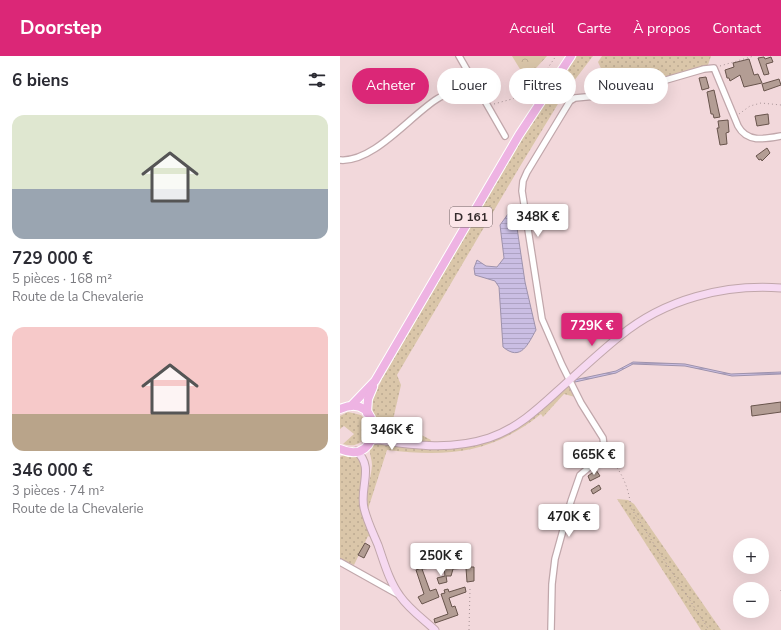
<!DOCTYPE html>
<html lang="fr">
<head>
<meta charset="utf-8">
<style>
	:root { --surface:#fff; --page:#f7f7f7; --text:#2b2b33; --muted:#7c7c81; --accent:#db2777 }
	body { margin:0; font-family:"Nunito Sans",sans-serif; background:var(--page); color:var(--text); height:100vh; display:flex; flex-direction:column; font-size:15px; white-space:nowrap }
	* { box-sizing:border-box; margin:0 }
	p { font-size:13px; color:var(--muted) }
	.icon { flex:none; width:22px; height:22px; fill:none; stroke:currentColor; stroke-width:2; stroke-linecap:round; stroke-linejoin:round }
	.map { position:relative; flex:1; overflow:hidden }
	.side { display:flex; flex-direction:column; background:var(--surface); width:340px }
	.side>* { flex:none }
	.top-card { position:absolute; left:12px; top:12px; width:369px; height:36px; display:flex; gap:8px }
	.controls { position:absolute; left:393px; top:482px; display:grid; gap:8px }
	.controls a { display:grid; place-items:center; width:36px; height:36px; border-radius:50%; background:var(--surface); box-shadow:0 4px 16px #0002; font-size:20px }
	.price { position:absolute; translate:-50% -34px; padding:0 9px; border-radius:4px; background:#fff; color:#222; font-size:13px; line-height:26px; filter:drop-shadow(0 1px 2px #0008) }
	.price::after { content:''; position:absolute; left:50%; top:24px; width:12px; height:9px; margin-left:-6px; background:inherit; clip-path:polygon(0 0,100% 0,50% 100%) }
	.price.on { background:var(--accent); color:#fff }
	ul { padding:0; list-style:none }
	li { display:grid; align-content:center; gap:8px; height:212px; padding:0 12px }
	li span { display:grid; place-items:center; height:124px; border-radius:12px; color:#555 }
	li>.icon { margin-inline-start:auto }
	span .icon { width:72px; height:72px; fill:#fffc; stroke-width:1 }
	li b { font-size:17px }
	h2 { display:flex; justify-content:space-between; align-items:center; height:48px; padding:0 12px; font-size:17px }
	.tag { padding:0 14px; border-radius:18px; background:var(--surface); box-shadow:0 4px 16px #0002; font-size:14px; line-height:36px }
	.tag.on { background:var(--accent); color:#fff }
	header { display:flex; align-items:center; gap:24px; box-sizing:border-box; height:56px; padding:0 20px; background:var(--accent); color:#fff }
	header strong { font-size:19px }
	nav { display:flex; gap:22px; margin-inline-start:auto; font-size:14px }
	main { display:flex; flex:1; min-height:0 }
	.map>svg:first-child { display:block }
	.green { fill:url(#green-dots) }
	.forest { fill:url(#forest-crowns) }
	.water { fill:url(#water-rules); stroke:#9d92ac }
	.building { fill:#b39d94; stroke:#68544c }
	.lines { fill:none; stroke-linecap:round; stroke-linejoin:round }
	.street-casing { stroke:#c1a7ab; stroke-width:8 }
	.secondary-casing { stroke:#c1a7ab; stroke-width:9 }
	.primary-casing { stroke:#fff; stroke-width:10 }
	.path { stroke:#a79396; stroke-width:1; stroke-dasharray:1 3; stroke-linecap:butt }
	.street { stroke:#fff; stroke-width:5.5 }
	.secondary { stroke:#f6d9f1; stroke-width:7 }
	.primary { stroke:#eeb3e3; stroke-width:8 }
	.labels { text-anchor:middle; stroke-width:3.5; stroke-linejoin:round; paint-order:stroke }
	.shield { fill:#fce6e9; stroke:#716365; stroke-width:1 }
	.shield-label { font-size:12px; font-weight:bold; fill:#352b2c }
</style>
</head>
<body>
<header>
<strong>Doorstep</strong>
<nav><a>Accueil</a><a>Carte</a><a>À propos</a><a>Contact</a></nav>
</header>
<main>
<section class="side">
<h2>6 biens<svg class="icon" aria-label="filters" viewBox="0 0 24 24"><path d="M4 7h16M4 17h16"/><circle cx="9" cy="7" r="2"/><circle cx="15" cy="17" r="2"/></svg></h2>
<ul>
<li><span style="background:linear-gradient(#dfe7d0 60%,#9aa5b1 0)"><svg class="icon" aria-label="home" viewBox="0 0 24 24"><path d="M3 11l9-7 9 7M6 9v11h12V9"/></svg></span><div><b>729 000 €</b><p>5 pièces · 168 m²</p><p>Route de la Chevalerie</p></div></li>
<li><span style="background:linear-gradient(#f6c9c9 70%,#b9a48a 0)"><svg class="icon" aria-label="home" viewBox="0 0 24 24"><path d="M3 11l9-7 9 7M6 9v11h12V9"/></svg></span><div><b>346 000 €</b><p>3 pièces · 74 m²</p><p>Route de la Chevalerie</p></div></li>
</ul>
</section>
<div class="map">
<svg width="441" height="574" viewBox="0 0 441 574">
	<defs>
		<pattern id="green-dots" width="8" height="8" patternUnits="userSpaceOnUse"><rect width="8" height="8" fill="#dac6a9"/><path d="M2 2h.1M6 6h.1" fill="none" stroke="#bcaa92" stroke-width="1.8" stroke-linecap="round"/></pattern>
		<pattern id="forest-crowns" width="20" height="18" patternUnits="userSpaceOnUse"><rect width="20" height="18" fill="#dac6a9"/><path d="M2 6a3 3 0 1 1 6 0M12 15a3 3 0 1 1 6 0" fill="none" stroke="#bcaa92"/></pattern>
		<pattern id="water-rules" width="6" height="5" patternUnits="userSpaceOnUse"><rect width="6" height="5" fill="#cabee3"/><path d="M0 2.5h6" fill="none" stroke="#aea3c3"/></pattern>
	</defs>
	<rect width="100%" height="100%" fill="#f2d8db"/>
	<g class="green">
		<path d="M237 0H253L224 38 179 112 57 319 61 329 52 368 74 375 91 384 90 386C64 383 34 378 31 347L42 323 186 75Z"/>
		<path d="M262 0H371L368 9 272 36 258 6Z"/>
		<path d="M228 330 231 332 235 341 224 338 203 361 201 358C151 398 108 401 47 394L28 453C25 437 31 424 32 409 32 402 28 396 31 390L34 388 104 394 126 391 146 386Z"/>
		<path d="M8 356 21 359 27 367C30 383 18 393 3 388L14 378 4 370 0 373V360Z"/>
		<path d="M4 399 16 400 20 402 22 410 19 447 32 482 28 480 14 509 0 503V401Z"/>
		<path d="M277 443 288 444 294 448 381 574H361Z"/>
	</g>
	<path class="forest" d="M172 0H207L186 23Z"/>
	<g class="water">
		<path d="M168 158 173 159 176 165 185 226 196 274C188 288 181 306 163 291L159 231 155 225 135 219 134 212 137 204 146 210 157 211 164 202 160 169Z"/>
		<path d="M293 306 345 308 391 318 441 316V318L392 320 345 310 293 308 276 317 235 326 234 324 276 315Z"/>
	</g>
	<g class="building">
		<path d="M424 1 425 3 431 1 433 6 426 8 429 18 424 19 418 2Z"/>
		<path d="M409 3 414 19 418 18 422 27 404 31 400 19 390 25 389 22H387L385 14 394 11 393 7Z"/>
		<path d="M366 21 369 32 362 34 359 22Z"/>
		<path d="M439 23 441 29 424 35 422 28Z"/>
		<path d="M374 34 380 61 374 62 373 58H371L367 36Z"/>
		<path d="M428 58 429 68 417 70 415 60Z"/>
		<path d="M388 64 389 76 386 77 387 88 380 89 377 72H379L378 65Z"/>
		<path d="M427 92 430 97 422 105 421 103 419 104 416 100Z"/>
		<path d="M441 346V356L412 360 411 350Z"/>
		<path d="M256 414 260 420 250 425 248 420Z"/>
		<path d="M259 429 261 433 253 438 251 434Z"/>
		<path d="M25 487 30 490 24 502 18 499Z"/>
		<path d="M110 503 111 506 127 505V511H134V525L127 526 126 512 113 513 111 520H106L107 526 99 528 97 522 105 520 104 511 82 513 90 535 96 533 99 541 82 548 78 541 84 538 76 514 81 512V508L106 507 105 504Z"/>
		<path d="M125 531 126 536 109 542 112 551 115 550 118 559 95 567 94 563 108 558 101 538 105 537 104 534 108 533 109 536Z"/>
	</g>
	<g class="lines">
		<g class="street-casing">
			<g id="street">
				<path d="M119 0 165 80"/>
				<path d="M0 104C33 107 70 60 97 43 108 36 121 31 133 25"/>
				<path d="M0 506 59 539"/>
				<path d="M211 574 212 528 215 503 231 445 240 419 260 402 264 390 263 382 241 347 222 309 202 263 182 135 183 125 187 116 230 45 235 42 278 38 364 13 374 12 398 70C407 87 425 83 441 80"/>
			</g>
		</g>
		<g class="secondary-casing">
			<g id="secondary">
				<path d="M34 370 63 385"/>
				<path d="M31 385 39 384C77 390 112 394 149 382 179 372 201 350 223 330 242 313 260 296 280 280 325 243 384 228 441 232"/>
				<path d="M16 395C35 410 19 432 24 452 27 465 33 477 38 489 44 506 49 525 60 540 69 553 83 563 95 574"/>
			</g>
		</g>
		<g class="primary-casing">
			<g id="primary">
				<path d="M11 350 35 325 179 79 231 0"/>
				<path d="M0 353C44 333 44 413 0 393"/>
				<path d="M27 357 28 343 33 331"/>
			</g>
		</g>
		<g class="path">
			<path d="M380 10 414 0"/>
			<path d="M154 48 190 38 216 0"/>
			<path d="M399 58 410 50 421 47 441 49"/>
			<path d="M266 400C282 413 289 433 291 452L369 574"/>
			<path d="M441 534V535"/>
			<path d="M129 574 130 533"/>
		</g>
		<use href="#street" class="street"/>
		<use href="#secondary" class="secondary"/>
		<use href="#primary" class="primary"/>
	</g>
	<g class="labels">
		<rect class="shield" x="110" y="151" width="42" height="20" rx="3"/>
		<g class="shield-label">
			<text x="131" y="165">D 161</text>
		</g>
	</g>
</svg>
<div class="controls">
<a>+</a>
<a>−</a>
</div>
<b class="price" style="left:198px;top:182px">348K €</b>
<b class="price on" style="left:252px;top:291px">729K €</b>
<b class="price" style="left:52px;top:395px">346K €</b>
<b class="price" style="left:254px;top:420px">665K €</b>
<b class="price" style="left:229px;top:482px">470K €</b>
<b class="price" style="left:101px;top:521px">250K €</b>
<div class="top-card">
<a class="tag on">Acheter</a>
<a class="tag">Louer</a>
<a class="tag">Filtres</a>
<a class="tag">Nouveau</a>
</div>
</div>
</main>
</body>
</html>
